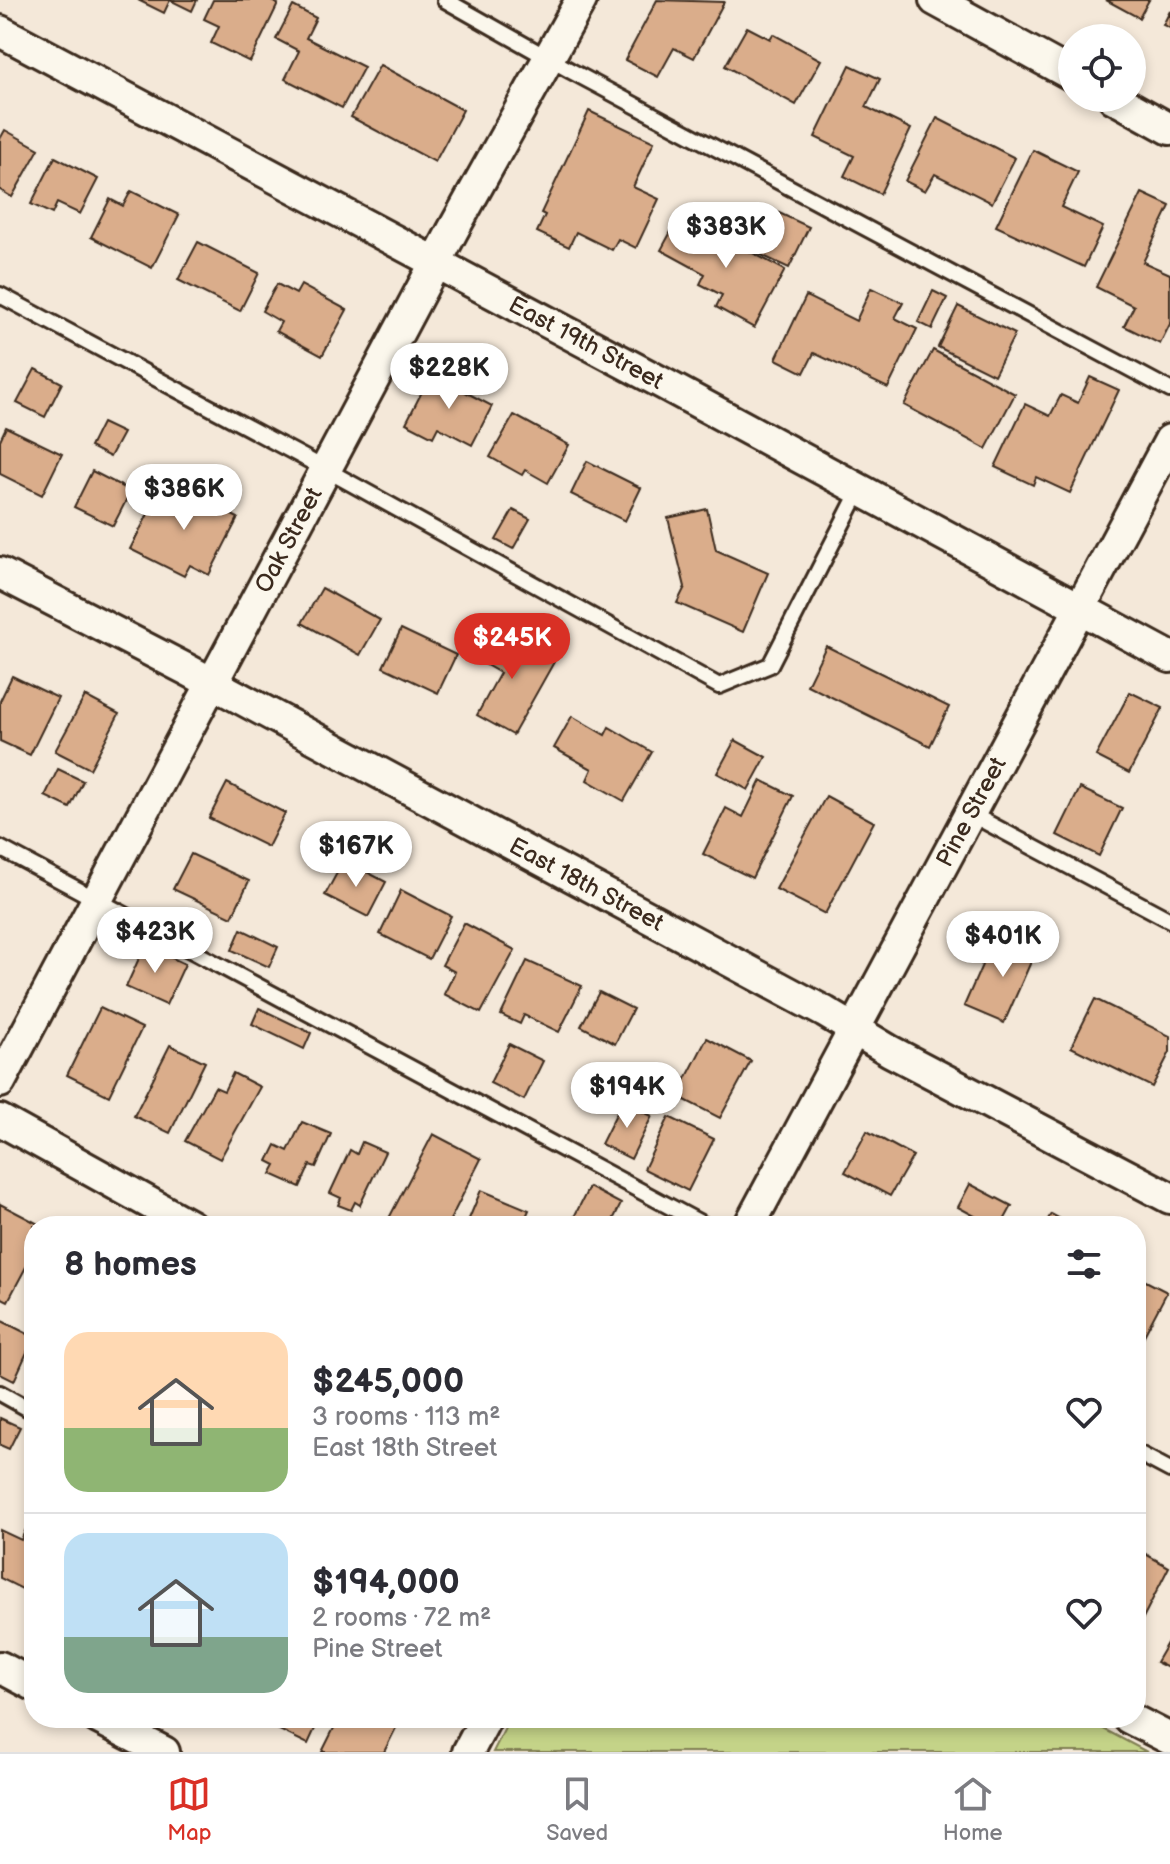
<!DOCTYPE html>
<html lang="en">
<head>
<meta charset="utf-8">
<style>
	:root { --surface:#fff; --page:#f7f7f7; --text:#2b2b33; --muted:#7c7c81; --line:#e1e1e2; --accent:#d93025 }
	body { margin:0; font-family:"Balsamiq Sans",sans-serif; background:var(--page); color:var(--text); height:100vh; display:flex; flex-direction:column; font-size:30px; white-space:nowrap }
	* { box-sizing:border-box; margin:0 }
	p { font-size:26px; color:var(--muted) }
	.icon { flex:none; width:44px; height:44px; fill:none; stroke:currentColor; stroke-width:2; stroke-linecap:round; stroke-linejoin:round }
	.map { position:relative; flex:1; overflow:hidden }
	.panel { position:absolute; left:24px; top:1216px; width:1122px; height:512px; display:flex; flex-direction:column; background:var(--surface); border-radius:32px; box-shadow:0 4px 12px #0003 }
	.panel>* { flex:none }
	.controls { position:absolute; left:1058px; top:24px; display:grid; gap:16px }
	.controls a { display:grid; place-items:center; width:88px; height:88px; border-radius:50%; background:var(--surface); box-shadow:0 4px 12px #0003; font-size:40px }
	.price { position:absolute; translate:-50% -68px; padding:0 18px; border-radius:28px; background:#fff; color:#222; font-size:26px; line-height:52px; filter:drop-shadow(0 2px 4px #0008) }
	.price::after { content:''; position:absolute; left:50%; top:48px; width:24px; height:18px; margin-left:-12px; background:inherit; clip-path:polygon(0 0,100% 0,50% 100%) }
	.price.selected { background:var(--accent); color:#fff }
	ul { padding:0; list-style:none }
	li { display:flex; align-items:center; gap:24px; height:200px; padding:0 40px }
	li+li { border-top:2px solid var(--line) }
	li span { display:grid; place-items:center; flex:none; width:224px; height:160px; border-radius:24px; color:#555 }
	li>.icon { margin-inline-start:auto }
	span .icon { width:96px; height:96px; fill:#fffc; stroke-width:1 }
	li b { font-size:34px }
	h2 { display:flex; justify-content:space-between; align-items:center; height:96px; padding:0 40px; font-size:34px }
	.tabs { display:flex; justify-content:space-around; align-items:center; height:112px; border-top:2px solid var(--line); background:var(--surface); font-size:22px; color:var(--muted) }
	.tabs a { display:grid; justify-items:center; gap:4px }
	.tabs .selected { color:var(--accent) }
	.map>svg:first-child { display:block }
	.green { fill:#c4d388; stroke:#807e53; stroke-width:2 }
	.building { fill:#daad8b; stroke:#3b2a1e; stroke-width:2 }
	.lines { fill:none; stroke-linecap:round; stroke-linejoin:round }
	.service-casing { stroke:#3b2a1e; stroke-width:20 }
	.minor-casing { stroke:#3b2a1e; stroke-width:36 }
	.service { stroke:#fbf7ec; stroke-width:14 }
	.minor { stroke:#fbf7ec; stroke-width:30 }
	.labels { text-anchor:middle; stroke-width:6; stroke-linejoin:round; paint-order:stroke }
	.street-label { font-size:24px; fill:#3b2a1e; stroke:#fbf7ec }
</style>
</head>
<body>
<div class="map">
<svg width="1170" height="1752" viewBox="0 0 1170 1752">
	<rect width="100%" height="100%" fill="#f4e8d9"/>
	<filter id="ink" filterUnits="userSpaceOnUse"><feTurbulence type="fractalNoise" baseFrequency=".0125" numOctaves="2"/><feDisplacementMap in="SourceGraphic" scale="16" xChannelSelector="R" yChannelSelector="G"/><feConvolveMatrix kernelMatrix="1 2 1 2 8 2 1 2 1" color-interpolation-filters="sRGB"/></filter>
	<g filter="url(#ink)">
		<path class="green" d="M510 1718H1083L1147 1752H493Z"/>
		<g class="building">
			<path d="M138 0H197L192 11 170 0 164 13Z"/>
			<path d="M213 0H269L278 4 250 62 211 43 219 26 204 19Z"/>
			<path d="M657 0 724 2 694 58 674 48 658 77 625 60Z"/>
			<path d="M1106 0H1149L1139 18Z"/>
			<path d="M293 6 316 18 306 38 364 67 342 108 285 79 299 51 276 39Z"/>
			<path d="M1170 11V28L1163 25Z"/>
			<path d="M747 27 770 39 773 34 821 60 796 105 725 66Z"/>
			<path d="M380 65 463 110 435 162 351 117Z"/>
			<path d="M850 65 880 79 866 107 911 129 880 194 844 176 854 156 815 137Z"/>
			<path d="M589 111 654 142 633 187 659 199 636 248 618 239 612 250 576 232 569 247 537 232 545 215 541 213Z"/>
			<path d="M937 118 1015 158 992 203 935 174 925 191 905 181Z"/>
			<path d="M5 130 39 149 12 197 0 190V139Z"/>
			<path d="M1033 150 1078 172 1061 207 1103 227 1084 267 996 226Z"/>
			<path d="M55 157 98 179 80 214 57 203 52 214 31 204Z"/>
			<path d="M131 191 179 215 152 268 91 237 110 199 123 206Z"/>
			<path d="M1142 193 1170 206 1143 262 1170 274V324L1160 344 1124 326 1134 306 1096 287Z"/>
			<path d="M777 212 809 227 789 268 757 253Z"/>
			<path d="M680 215 785 270 754 328 716 307 722 295 700 284 705 274 661 250Z"/>
			<path d="M198 242 259 273 240 311 178 280Z"/>
			<path d="M277 284 296 294 301 285 347 310 322 356 276 331 281 322 262 311Z"/>
			<path d="M871 288 903 303 895 318 917 329 888 388 814 353 804 373 776 359 806 296 856 321Z"/>
			<path d="M933 291 947 298 932 329 918 322Z"/>
			<path d="M958 306 1015 334 994 375 938 347Z"/>
			<path d="M933 350 1015 394 986 449 904 405Z"/>
			<path d="M35 369 62 383 45 417 17 403Z"/>
			<path d="M431 374 492 406 472 445 438 427 433 437 406 423Z"/>
			<path d="M1090 377 1119 390 1070 493 1036 477 1033 485 995 467 1025 404 1050 416 1061 395 1078 403Z"/>
			<path d="M514 415 569 445 548 483 525 470 522 475 490 457Z"/>
			<path d="M102 423 123 433 110 457 90 447Z"/>
			<path d="M6 427 62 454 42 495 0 474V440Z"/>
			<path d="M587 461 641 488 625 521 571 494Z"/>
			<path d="M92 471 131 491 113 526 74 507Z"/>
			<path d="M165 481 238 518 209 575 190 565 184 576 130 549Z"/>
			<path d="M707 509 716 550 768 573 743 632 677 603 685 587 668 518Z"/>
			<path d="M513 510 530 519 513 549 496 540Z"/>
			<path d="M322 588 380 620 360 655 302 623Z"/>
			<path d="M401 629 456 655 438 693 383 667Z"/>
			<path d="M496 631 554 662 513 735 477 715 500 673 479 661Z"/>
			<path d="M826 646 949 707 930 746 807 685Z"/>
			<path d="M12 676 58 698 30 755 0 741V701Z"/>
			<path d="M1130 692 1163 708 1129 773 1096 756Z"/>
			<path d="M85 696 119 714 90 769 55 751Z"/>
			<path d="M572 716 605 735 609 727 652 752 624 801 587 780 592 769 554 748Z"/>
			<path d="M735 740 766 757 748 790 717 773Z"/>
			<path d="M58 769 83 781 70 808 45 796Z"/>
			<path d="M761 780 793 796 752 878 703 854 726 808 743 817Z"/>
			<path d="M227 783 285 813 268 847 209 818Z"/>
			<path d="M1080 788 1122 808 1099 856 1057 835Z"/>
			<path d="M826 796 874 822 825 914 776 889Z"/>
			<path d="M191 854 249 881 232 917 173 889Z"/>
			<path d="M344 860 386 882 368 917 325 895Z"/>
			<path d="M401 890 451 916 429 959 380 934Z"/>
			<path d="M464 923 515 950 481 1013 444 994 455 972 442 965Z"/>
			<path d="M241 929 278 947 269 967 232 950Z"/>
			<path d="M1018 929 1041 939 1004 1023 964 1006 985 958 1001 966Z"/>
			<path d="M145 945 185 964 166 1005 126 987Z"/>
			<path d="M527 961 582 986 559 1032 524 1015 520 1024 501 1015Z"/>
			<path d="M599 992 633 1009 615 1044 581 1026Z"/>
			<path d="M1095 999 1170 1036V1052L1152 1087 1071 1047Z"/>
			<path d="M100 1008 142 1028 109 1096 67 1075Z"/>
			<path d="M259 1008 311 1033 304 1049 252 1024Z"/>
			<path d="M707 1038 751 1061 720 1118 677 1096Z"/>
			<path d="M509 1044 543 1061 524 1100 490 1083Z"/>
			<path d="M170 1045 205 1062 170 1133 134 1116Z"/>
			<path d="M233 1073 260 1087 220 1159 185 1141 215 1087 224 1091Z"/>
			<path d="M622 1102 652 1116 631 1159 601 1144Z"/>
			<path d="M669 1117 714 1139 688 1191 644 1169Z"/>
			<path d="M302 1122 331 1134 316 1167 310 1165 300 1187 271 1174 276 1165 268 1161 276 1145 288 1151Z"/>
			<path d="M867 1131 913 1156 890 1196 845 1172Z"/>
			<path d="M433 1134 481 1159 447 1226H400L388 1220Z"/>
			<path d="M362 1142 385 1152 360 1205 355 1202 351 1210 338 1205 341 1198 330 1193 350 1150 357 1154Z"/>
			<path d="M970 1184 1012 1206 1001 1226H979L982 1220 958 1207Z"/>
			<path d="M589 1187 621 1204 610 1226H582L572 1221Z"/>
			<path d="M481 1190 529 1210 522 1226H466Z"/>
			<path d="M0 1204 42 1226H34V1252L8 1301 0 1297Z"/>
			<path d="M1051 1214 1073 1226H1044Z"/>
			<path d="M1136 1276 1167 1292 1137 1349H1136Z"/>
			<path d="M0 1320 34 1337 14 1381 0 1374Z"/>
			<path d="M0 1418 20 1427 9 1449 0 1445Z"/>
			<path d="M31 1518 34 1519V1595L0 1578V1530L21 1540Z"/>
			<path d="M1140 1551 1169 1567 1142 1620 1136 1617V1560Z"/>
			<path d="M1170 1638V1669L1156 1662Z"/>
			<path d="M273 1718H320L308 1744 269 1725Z"/>
			<path d="M339 1718H401L384 1752H322Z"/>
		</g>
		<g class="lines">
			<g class="service-casing">
				<g id="service">
					<path d="M445 0 571 71 1170 390"/>
					<path d="M0 295 303 457 719 686 770 665 859 491"/>
					<path d="M969 813 1170 920"/>
					<path d="M0 848 706 1226"/>
					<path d="M0 1393 34 1412"/>
					<path d="M1136 1452 1170 1470"/>
				</g>
			</g>
			<g class="minor-casing">
				<g id="minor">
					<path d="M935 0 1072 75"/>
					<path id="s1" d="M0 31 666 385 1170 657"/>
					<path d="M1114 98 1170 129"/>
					<path id="s2" d="M0 573 186 669 825 1012 890 1051 1170 1198"/>
					<path id="s3" d="M0 1082 453 230 581 0"/>
					<path d="M0 1120 191 1226"/>
					<path id="s4" d="M749 1226 1170 440"/>
					<path d="M0 1667 34 1685"/>
					<path d="M98 1718 164 1752"/>
					<path d="M1129 1718 1170 1739"/>
					<path d="M468 1752 486 1718"/>
				</g>
			</g>
			<use href="#service" class="service"/>
			<use href="#minor" class="minor"/>
		</g>
	</g>
	<g class="labels">
		<g class="street-label">
			<text dy="8" stroke="none"><textPath href="#s1" startOffset="664">East 19th Street</textPath></text>
			<text dy="8" stroke="none"><textPath href="#s3" startOffset="614">Oak Street</textPath></text>
			<text dy="8" stroke="none"><textPath href="#s4" startOffset="470">Pine Street</textPath></text>
			<text dy="8" stroke="none"><textPath href="#s2" startOffset="664">East 18th Street</textPath></text>
		</g>
	</g>
</svg>
<div class="controls">
<a><svg class="icon" aria-label="locate" viewBox="0 0 24 24"><circle cx="12" cy="12" r="6"/><path d="M12 2v4M12 18v4M2 12h4M18 12h4"/></svg></a>
</div>
<b class="price" style="left:726px;top:270px">$383K</b>
<b class="price" style="left:449px;top:411px">$228K</b>
<b class="price" style="left:184px;top:532px">$386K</b>
<b class="price selected" style="left:512px;top:681px">$245K</b>
<b class="price" style="left:356px;top:889px">$167K</b>
<b class="price" style="left:155px;top:975px">$423K</b>
<b class="price" style="left:1003px;top:979px">$401K</b>
<b class="price" style="left:627px;top:1130px">$194K</b>
<section class="panel">
<h2>8 homes<svg class="icon" aria-label="filters" viewBox="0 0 24 24"><path d="M4 7h16M4 17h16"/><circle cx="9" cy="7" r="2"/><circle cx="15" cy="17" r="2"/></svg></h2>
<ul>
<li><span style="background:linear-gradient(#ffd9b3 60%,#8fb573 0)"><svg class="icon" aria-label="home" viewBox="0 0 24 24"><path d="M3 11l9-7 9 7M6 9v11h12V9"/></svg></span><div><b>$245,000</b><p>3 rooms · 113 m²</p><p>East 18th Street</p></div><svg class="icon" aria-label="heart" viewBox="0 0 24 24"><path d="M12 20l-8-8c-3-5 5-10 8-4 3-6 11-1 8 4z"/></svg></li>
<li><span style="background:linear-gradient(#bfe0f5 65%,#7fa58c 0)"><svg class="icon" aria-label="home" viewBox="0 0 24 24"><path d="M3 11l9-7 9 7M6 9v11h12V9"/></svg></span><div><b>$194,000</b><p>2 rooms · 72 m²</p><p>Pine Street</p></div><svg class="icon" aria-label="heart" viewBox="0 0 24 24"><path d="M12 20l-8-8c-3-5 5-10 8-4 3-6 11-1 8 4z"/></svg></li>
</ul>
</section>
</div>
<nav class="tabs">
<a class="selected"><svg class="icon" aria-label="map" viewBox="0 0 24 24"><path d="M3 6l6-2 6 2 6-2v14l-6 2-6-2-6 2zM9 4v14M15 6v14"/></svg>Map</a>
<a><svg class="icon" aria-label="saved" viewBox="0 0 24 24"><path d="M7 4h10v16l-5-4-5 4z"/></svg>Saved</a>
<a><svg class="icon" aria-label="home" viewBox="0 0 24 24"><path d="M3 11l9-7 9 7M6 9v11h12V9"/></svg>Home</a>
</nav>
</body>
</html>
